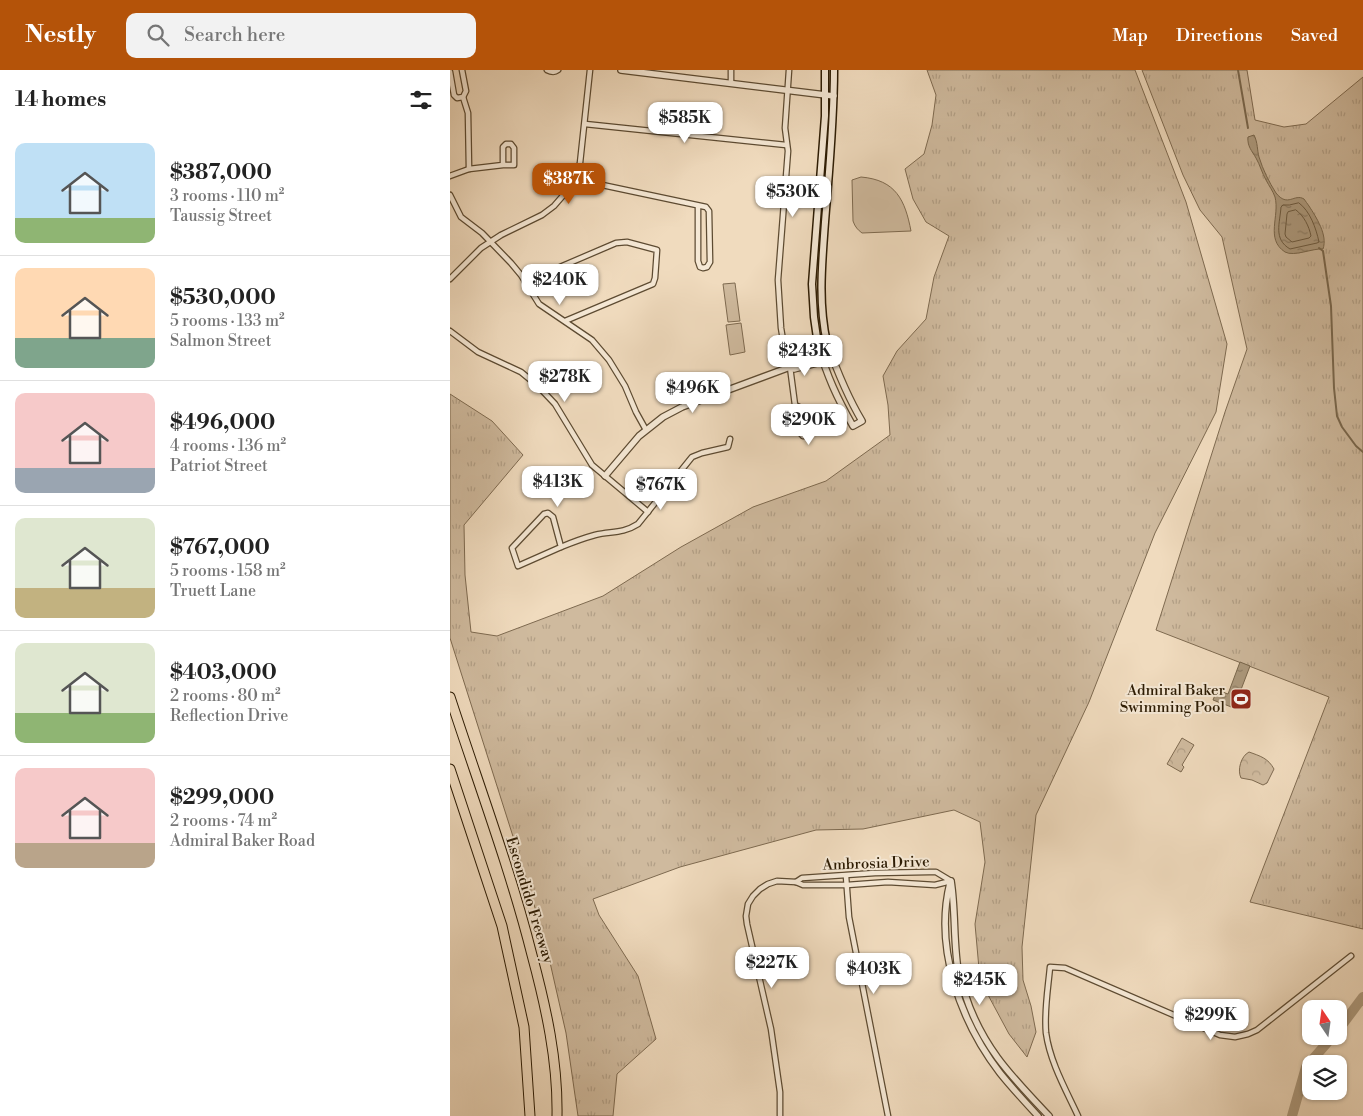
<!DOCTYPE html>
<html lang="en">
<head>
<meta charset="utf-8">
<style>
	:root { --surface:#fff; --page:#f2f2f2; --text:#222; --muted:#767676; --line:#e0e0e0; --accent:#b45309 }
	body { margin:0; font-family:"Libre Bodoni",serif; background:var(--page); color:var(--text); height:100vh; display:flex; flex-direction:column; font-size:19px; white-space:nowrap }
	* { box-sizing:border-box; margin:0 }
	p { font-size:16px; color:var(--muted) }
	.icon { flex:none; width:28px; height:28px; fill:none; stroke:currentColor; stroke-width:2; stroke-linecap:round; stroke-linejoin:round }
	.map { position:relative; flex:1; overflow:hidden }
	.details { display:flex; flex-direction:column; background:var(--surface); width:450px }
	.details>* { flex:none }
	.needle { width:32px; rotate:347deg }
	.buttons { position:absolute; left:852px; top:930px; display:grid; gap:10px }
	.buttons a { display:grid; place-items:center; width:45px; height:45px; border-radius:10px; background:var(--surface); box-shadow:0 1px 4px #0004; font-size:25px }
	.price { position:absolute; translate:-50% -42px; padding:0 11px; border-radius:10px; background:#fff; color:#222; font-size:16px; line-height:32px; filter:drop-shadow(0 1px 2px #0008) }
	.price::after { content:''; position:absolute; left:50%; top:30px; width:15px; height:11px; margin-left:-8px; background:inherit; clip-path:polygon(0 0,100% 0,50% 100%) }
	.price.current { background:var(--accent); color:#fff }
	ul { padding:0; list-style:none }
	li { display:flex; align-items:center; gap:15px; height:125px; padding:0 15px }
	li+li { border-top:1px solid var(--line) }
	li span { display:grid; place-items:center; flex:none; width:140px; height:100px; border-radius:10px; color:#555 }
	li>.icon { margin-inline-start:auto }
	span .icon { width:60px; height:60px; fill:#fffc; stroke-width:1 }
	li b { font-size:21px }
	h2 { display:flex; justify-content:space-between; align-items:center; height:60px; padding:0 15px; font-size:21px }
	header { display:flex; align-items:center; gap:30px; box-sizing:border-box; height:70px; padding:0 25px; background:var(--accent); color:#fff }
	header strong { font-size:24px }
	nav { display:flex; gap:28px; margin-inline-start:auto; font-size:18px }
	.search { width:350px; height:45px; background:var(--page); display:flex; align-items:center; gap:12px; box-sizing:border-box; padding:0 18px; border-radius:10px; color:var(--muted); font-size:19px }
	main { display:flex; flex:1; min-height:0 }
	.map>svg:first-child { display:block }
	.grass { fill:url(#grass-tufts); stroke:#7e6a50 }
	.forest { fill:url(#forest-crowns); stroke:#7e6a50 }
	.pitch { fill:#cfba9e; stroke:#7e6a50 }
	.water { fill:url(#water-ripples); stroke:#79674d }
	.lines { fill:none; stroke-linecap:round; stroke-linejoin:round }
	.shore { stroke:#6c5a40; stroke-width:1 }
	.stream { stroke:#79674d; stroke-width:2 }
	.river { stroke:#ad9a7e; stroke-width:10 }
	.minor-casing { stroke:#5d4b32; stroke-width:7 }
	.tertiary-casing { stroke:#5d4b32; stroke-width:8 }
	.secondary-casing { stroke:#2c1b03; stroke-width:9 }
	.motorway-casing { stroke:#2c1b03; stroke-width:11 }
	.minor { stroke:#f5e8d5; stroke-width:4.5 }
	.tertiary { stroke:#f5e8d5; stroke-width:5.5 }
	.secondary { stroke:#f5e8d5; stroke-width:6 }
	.motorway { stroke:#f0dbbe; stroke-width:9 }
	.labels { text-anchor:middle; stroke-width:4; stroke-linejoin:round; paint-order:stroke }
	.poi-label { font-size:15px; fill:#2c1b03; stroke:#f5e8d5; text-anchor:end }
	.street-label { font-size:15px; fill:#2c1b03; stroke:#f5e8d5 }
</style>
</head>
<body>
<header>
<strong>Nestly</strong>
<div class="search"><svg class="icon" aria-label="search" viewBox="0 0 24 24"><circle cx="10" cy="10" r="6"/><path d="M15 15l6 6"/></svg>Search here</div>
<nav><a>Map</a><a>Directions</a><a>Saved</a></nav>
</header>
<main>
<section class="details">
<h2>14 homes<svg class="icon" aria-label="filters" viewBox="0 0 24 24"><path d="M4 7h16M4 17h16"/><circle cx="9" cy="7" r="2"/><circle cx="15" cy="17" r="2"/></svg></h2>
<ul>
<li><span style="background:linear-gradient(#bfe0f5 75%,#8fb573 0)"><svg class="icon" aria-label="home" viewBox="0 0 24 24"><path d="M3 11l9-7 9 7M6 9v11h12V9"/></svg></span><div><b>$387,000</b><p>3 rooms · 110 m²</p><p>Taussig Street</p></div></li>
<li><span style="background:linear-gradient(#ffd9b3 70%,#7fa58c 0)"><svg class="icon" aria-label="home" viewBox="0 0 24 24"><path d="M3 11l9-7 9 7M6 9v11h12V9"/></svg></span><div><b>$530,000</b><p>5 rooms · 133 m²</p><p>Salmon Street</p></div></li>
<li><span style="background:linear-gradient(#f6c9c9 75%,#9aa5b1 0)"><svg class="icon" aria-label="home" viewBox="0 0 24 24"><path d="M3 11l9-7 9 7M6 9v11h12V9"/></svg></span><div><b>$496,000</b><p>4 rooms · 136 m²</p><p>Patriot Street</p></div></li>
<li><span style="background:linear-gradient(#dfe7d0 70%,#c2b280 0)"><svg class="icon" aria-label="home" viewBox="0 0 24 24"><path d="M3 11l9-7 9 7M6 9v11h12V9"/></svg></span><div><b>$767,000</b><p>5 rooms · 158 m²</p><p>Truett Lane</p></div></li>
<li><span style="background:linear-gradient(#dfe7d0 70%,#8fb573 0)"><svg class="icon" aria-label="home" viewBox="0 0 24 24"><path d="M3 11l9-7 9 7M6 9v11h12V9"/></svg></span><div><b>$403,000</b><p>2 rooms · 80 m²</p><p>Reflection Drive</p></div></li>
<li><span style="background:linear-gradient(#f6c9c9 75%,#b9a48a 0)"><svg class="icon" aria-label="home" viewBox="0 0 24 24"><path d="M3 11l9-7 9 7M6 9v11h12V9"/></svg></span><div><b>$299,000</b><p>2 rooms · 74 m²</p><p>Admiral Baker Road</p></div></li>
</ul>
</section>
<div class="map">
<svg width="913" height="1046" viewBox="0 0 913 1046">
	<defs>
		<pattern id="grass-tufts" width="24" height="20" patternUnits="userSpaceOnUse" patternTransform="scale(1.25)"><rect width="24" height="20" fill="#cfba9e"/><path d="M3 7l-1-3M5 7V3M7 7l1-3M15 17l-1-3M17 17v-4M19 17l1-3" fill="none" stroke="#b29f86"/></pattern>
		<pattern id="forest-crowns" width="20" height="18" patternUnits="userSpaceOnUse" patternTransform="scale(1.25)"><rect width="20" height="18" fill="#cfba9e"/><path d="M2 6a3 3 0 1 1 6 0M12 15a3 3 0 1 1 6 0" fill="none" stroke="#b29f86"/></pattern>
		<pattern id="water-ripples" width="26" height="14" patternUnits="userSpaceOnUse" patternTransform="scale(1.25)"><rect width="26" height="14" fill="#ad9a7e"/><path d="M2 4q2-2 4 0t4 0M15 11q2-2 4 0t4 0" fill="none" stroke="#8d7d65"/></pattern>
	</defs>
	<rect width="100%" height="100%" fill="#f0dbbe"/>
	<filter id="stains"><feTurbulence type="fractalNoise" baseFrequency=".004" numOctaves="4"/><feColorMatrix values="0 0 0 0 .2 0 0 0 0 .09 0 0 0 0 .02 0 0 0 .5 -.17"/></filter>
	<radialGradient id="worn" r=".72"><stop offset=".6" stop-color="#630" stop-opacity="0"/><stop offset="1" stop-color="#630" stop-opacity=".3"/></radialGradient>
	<g class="grass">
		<path d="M477 0H685L736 132 777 274 766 342 705 463 639 632 586 745 572 877 573 910 581 936 586 962 577 987 559 964 530 910 525 854 535 792 530 752 504 740 413 759 366 760 230 797 143 829 149 845 188 906 206 969 167 1004 163 1046H128L116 963 99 888 80 820 0 568V324L42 351 73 385 14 455 15 505 21 562 47 566 153 526 231 477 303 437 376 411 440 365 438 335 433 306 447 281 476 249 484 207 499 166 476 152 463 129 455 99 474 84 482 55 486 25Z"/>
		<path d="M692 0H797L805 50 834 57 856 54 913 7V859L800 832 879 627 706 560 775 342 797 279 772 167 750 140 733 105Z"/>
	</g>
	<g class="forest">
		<path d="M732 668 744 675 732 695 734 697 731 702 717 694Z"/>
		<path d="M799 682C810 686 818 688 824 699L817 713 813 715 802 710 791 708C787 700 791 686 799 682Z"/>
	</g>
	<g class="pitch">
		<path d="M411 107C446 110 455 130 461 161L412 163C408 160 405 157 403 151L402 110Z"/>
		<path d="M285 213 290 251 278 252 273 214Z"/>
		<path d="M291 253 295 282 280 285 276 255Z"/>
	</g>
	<g class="water">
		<path d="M804 65C808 73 807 80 809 87 813 100 819 112 826 123 838 138 844 123 854 129 856 131 857 134 859 136 866 147 878 165 873 179 863 178 844 187 835 182 815 169 830 146 825 127 823 121 819 116 816 110 812 103 810 95 806 88 802 81 797 76 798 67Z"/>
		<path d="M790 592 800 596 784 638 763 630 767 620 778 624Z"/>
	</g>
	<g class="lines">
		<g class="shore">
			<path d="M849 133C860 141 866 158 869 172L867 173 840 179C823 169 830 153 831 137L833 135H839Z"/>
			<path d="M846 140C854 146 859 156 861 166L859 168 842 172 836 167 835 164 837 144 838 142Z"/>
		</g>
		<g class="stream">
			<path d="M788 0 798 58"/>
			<path d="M869 178 873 181 881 236 884 318 887 346 892 357 906 376 913 382"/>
		</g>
		<g class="river">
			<path d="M889 959 913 927"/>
			<path d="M842 1046 856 997 883 966"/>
		</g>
		<g class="minor-casing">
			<g id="minor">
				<path d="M97 0C101 2 104 3 108 0"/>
				<path d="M339 0 335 58 338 81 328 210 331 258 334 276 340 297 345 335 341 341C342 349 347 361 353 366H357L360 363V358L351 338 345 335"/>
				<path d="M0 2 4 25 7 28 13 27 16 21 12 0"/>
				<path d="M281 13V0"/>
				<path d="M13 27 18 43 19 99"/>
				<path d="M135 54 336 75"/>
				<path d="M0 106 19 99 53 95H64V78L61 74H56L53 77V95"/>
				<path d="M124 109 256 137 259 141 260 192 257 197 253 198 250 197 248 191V136"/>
				<path d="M0 125 11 147 32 163 61 193 71 205 89 234 142 270 159 290 175 316 186 342 196 360"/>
				<path d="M0 209 31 178 51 165 92 145 104 136 117 121 124 109 130 93 140 0"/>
				<path d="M75 212 166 173 177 172 207 180 205 208 203 214 115 251"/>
				<path d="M0 261 28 282 71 302 88 316 105 334 142 395 198 442"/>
				<path d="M98 443 103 447 111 477 68 496 62 478 94 444Z"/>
				<path d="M111 477C123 472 134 468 145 465 162 461 172 464 188 454L242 387 252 383 278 377 280 369"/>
				<path d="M396 806 399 847 438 1046"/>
				<path d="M346 812 352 808 425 803 479 802H486L501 811"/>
				<path d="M330 1046V1022L321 959 297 854 296 846 298 834 303 826 310 819 318 814 327 811 346 812 353 815H397L438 812 485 815 501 811"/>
				<path d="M628 1046C616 1020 600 992 596 963 594 941 598 919 600 897L615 898 770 965 785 967 798 964 807 960 901 886"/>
			</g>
		</g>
		<g class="tertiary-casing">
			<g id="tertiary">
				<path d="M171 0 384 26"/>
				<path d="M368 275C377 306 387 328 403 356L412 351C397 326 387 301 377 273"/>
				<path d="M340 297 344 299 383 289"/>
				<path d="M155 406 189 366 213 347 232 337 340 297 342 292 360 288"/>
				<path d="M501 811C506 842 503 875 509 906 510 912 513 918 515 924 532 977 562 1007 599 1046"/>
				<path d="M500 813C484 878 510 951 550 1003 562 1018 575 1032 588 1046"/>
			</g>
		</g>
		<g class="secondary-casing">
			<g id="secondary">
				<path d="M377 273C368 232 372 194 375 152 379 101 384 51 384 0"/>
				<path d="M360 288 366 282 368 275 364 247 362 214 375 46V0"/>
			</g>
		</g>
		<g class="motorway-casing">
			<g id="motorway">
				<path d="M0 627C28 713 60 798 82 885 96 937 108 991 107 1046"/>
				<path d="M0 699 52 856 74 957 80 1046"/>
			</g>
		</g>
		<use href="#minor" class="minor"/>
		<use href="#tertiary" class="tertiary"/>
		<use href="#secondary" class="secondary"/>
		<use href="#motorway" class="motorway"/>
	</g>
	<defs>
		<g id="stadium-square" transform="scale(1.125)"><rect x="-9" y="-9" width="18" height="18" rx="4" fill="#8f2418" stroke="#f5e8d5"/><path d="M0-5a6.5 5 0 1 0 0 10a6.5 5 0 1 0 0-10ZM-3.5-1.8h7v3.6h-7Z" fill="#fff"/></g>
	</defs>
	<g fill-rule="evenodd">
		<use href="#stadium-square" x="791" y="629"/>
	</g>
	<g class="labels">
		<g class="poi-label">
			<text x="775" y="625">Admiral Baker<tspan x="775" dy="17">Swimming Pool</tspan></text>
		</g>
		<g class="street-label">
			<text transform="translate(426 793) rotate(-2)" y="5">Ambrosia Drive</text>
			<text transform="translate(80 830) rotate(73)" y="5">Escondido Freeway</text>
		</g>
	</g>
	<rect width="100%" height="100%" filter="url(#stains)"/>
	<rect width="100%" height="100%" fill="url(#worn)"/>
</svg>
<div class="buttons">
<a><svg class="needle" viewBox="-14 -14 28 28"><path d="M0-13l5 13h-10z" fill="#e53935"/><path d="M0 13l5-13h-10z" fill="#767676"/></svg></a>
<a><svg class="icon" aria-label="layers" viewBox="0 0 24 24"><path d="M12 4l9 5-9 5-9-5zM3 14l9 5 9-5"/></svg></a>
</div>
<b class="price" style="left:235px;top:74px">$585K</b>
<b class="price current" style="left:119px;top:135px">$387K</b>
<b class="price" style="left:343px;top:148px">$530K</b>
<b class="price" style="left:110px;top:236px">$240K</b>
<b class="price" style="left:355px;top:307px">$243K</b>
<b class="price" style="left:115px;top:333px">$278K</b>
<b class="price" style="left:243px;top:344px">$496K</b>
<b class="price" style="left:359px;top:376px">$290K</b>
<b class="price" style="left:108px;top:438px">$413K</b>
<b class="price" style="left:211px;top:441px">$767K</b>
<b class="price" style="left:322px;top:919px">$227K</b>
<b class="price" style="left:424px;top:925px">$403K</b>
<b class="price" style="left:530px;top:936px">$245K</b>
<b class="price" style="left:761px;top:971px">$299K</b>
</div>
</main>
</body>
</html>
